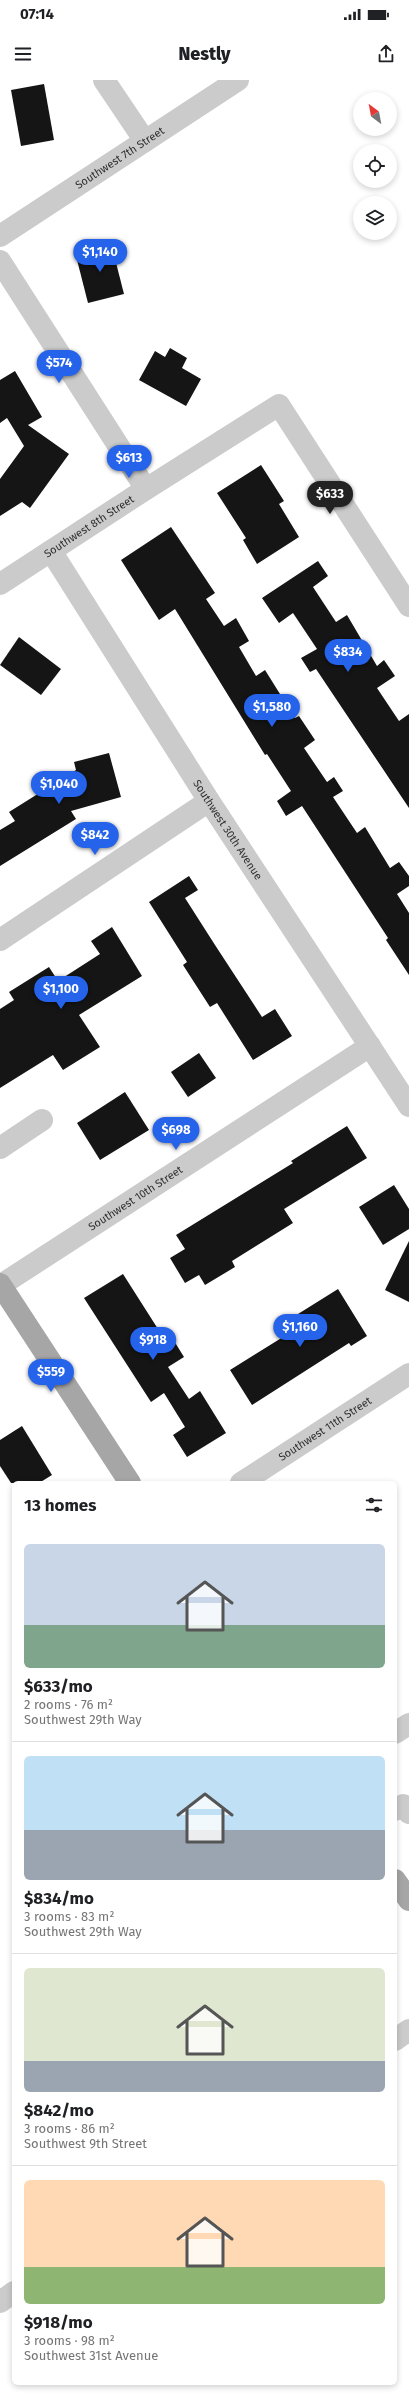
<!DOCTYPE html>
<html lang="en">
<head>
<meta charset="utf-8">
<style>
	:root { --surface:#fff; --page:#f6f6f6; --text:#202124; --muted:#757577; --line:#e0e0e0; --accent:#2563eb }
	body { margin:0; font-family:"Fira Sans",sans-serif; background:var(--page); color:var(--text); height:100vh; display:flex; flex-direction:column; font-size:15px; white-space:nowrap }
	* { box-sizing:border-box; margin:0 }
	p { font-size:13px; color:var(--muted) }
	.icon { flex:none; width:22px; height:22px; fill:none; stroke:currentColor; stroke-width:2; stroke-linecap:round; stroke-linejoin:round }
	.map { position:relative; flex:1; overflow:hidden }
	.panel { position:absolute; left:12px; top:1401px; width:385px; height:904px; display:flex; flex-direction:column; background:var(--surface); border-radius:6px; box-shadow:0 2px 6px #0003 }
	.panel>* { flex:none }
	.needle { width:26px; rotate:328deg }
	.controls { position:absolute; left:353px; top:12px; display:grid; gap:8px }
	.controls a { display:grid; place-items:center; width:44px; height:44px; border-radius:50%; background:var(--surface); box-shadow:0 2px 6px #0003; font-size:20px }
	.price { position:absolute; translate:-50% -34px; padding:0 9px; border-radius:14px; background:var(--accent); color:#fff; font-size:13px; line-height:26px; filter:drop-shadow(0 1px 2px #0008) }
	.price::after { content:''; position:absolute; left:50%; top:24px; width:12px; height:9px; margin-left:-6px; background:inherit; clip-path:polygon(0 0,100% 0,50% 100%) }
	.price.current { background:#222; color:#fff }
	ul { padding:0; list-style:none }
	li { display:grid; align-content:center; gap:8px; height:212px; padding:0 12px }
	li+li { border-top:1px solid var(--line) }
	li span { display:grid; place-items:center; height:124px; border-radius:6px; color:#555 }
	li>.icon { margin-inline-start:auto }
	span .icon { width:72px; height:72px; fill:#fffc; stroke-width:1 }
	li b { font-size:17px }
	h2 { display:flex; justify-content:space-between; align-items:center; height:48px; padding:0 12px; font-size:17px }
	.status { display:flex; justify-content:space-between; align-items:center; height:28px; padding:0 20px; background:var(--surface); direction:ltr }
	.status svg { height:11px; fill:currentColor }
	header { display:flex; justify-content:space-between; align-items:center; height:52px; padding:0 12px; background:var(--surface); font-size:18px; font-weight:800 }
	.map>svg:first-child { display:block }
	.building { fill:#151515 }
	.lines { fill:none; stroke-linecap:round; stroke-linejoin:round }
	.minor { stroke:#cbcbcb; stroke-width:22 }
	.major { stroke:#a6a6a6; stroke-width:22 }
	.labels { text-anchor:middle; stroke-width:4; stroke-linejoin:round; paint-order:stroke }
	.street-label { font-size:11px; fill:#2e2e2e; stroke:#fff }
</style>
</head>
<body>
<div class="status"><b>07:14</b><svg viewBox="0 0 49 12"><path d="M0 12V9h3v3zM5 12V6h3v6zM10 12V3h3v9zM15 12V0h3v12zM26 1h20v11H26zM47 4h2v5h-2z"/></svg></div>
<header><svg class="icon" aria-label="menu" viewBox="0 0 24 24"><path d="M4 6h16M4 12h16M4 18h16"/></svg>Nestly<svg class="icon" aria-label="share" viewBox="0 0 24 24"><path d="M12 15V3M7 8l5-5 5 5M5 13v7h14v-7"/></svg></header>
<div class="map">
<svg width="409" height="2317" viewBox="0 0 409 2317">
	<rect width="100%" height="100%" fill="#fff"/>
	<g class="building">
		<path d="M44 4 54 60 21 66 11 10Z"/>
		<path d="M111 163 124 214 88 223 75 172Z"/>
		<path d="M170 268 187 278 182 288 201 299 186 326 139 300 155 271 165 277Z"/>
		<path d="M15 291 42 337 28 345 69 374 30 428 22 422 0 436V399L24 366 7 338 0 343V300Z"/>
		<path d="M261 385 284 421 279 424 299 457 257 484 243 460 246 458 217 413Z"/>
		<path d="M171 447 215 513 206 519 224 546 236 538 249 561 239 567 256 596 265 590 295 638 299 636 315 660 304 668 327 702 334 697 343 711 333 717 357 753 365 747 390 788 399 782 409 796V806L397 814 409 833V895L386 860 388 858 302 726 286 736 277 721 291 711 267 674 265 675 175 529 159 540 121 480Z"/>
		<path d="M318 481 328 496 313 507 336 542 347 535 377 586 384 580 395 596 377 608 399 641 409 634V728L316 589 310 592 301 578 317 569 293 533 279 543 262 518Z"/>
		<path d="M19 557 61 589 41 615 0 585Z"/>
		<path d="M109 673 121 717 71 731 76 739 0 786V750L15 741 9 732 76 690 74 682Z"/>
		<path d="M189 796 198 810 185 818 215 865 262 937 275 929 292 956 253 980 217 923 210 927 183 885 187 882 149 822Z"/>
		<path d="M112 847 142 896 79 935 100 967 63 990 53 975 0 1008V929L14 920 9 912 49 887 58 901 100 874 91 861Z"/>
		<path d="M199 973 216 998 188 1017 171 992Z"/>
		<path d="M125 1012 149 1050 100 1080 77 1043Z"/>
		<path d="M347 1046 367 1078 284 1129 293 1143 232 1181 235 1187 205 1205 199 1195 185 1203 170 1178 185 1169 176 1155 293 1083 291 1081Z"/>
		<path d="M394 1105 409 1129V1149L383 1165 359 1127Z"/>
		<path d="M409 1161V1222L385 1210Z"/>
		<path d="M123 1194 165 1260 171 1256 184 1277 168 1287 189 1319 200 1311 226 1353 187 1377 173 1355 185 1347 164 1313 151 1322 84 1218Z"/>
		<path d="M338 1209 367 1256 351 1266 349 1263 252 1325 230 1290 304 1244 298 1234Z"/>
		<path d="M22 1346 52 1395 39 1403H11L0 1386V1360Z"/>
	</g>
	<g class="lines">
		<g class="minor">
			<path d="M104 0 145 61"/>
			<path id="s1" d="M0 156 238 0"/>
			<path d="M0 181 146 409"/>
			<path id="s2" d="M51 471 209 721 409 1026"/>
			<path id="s3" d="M0 504 146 409 279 325 409 526"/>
			<path d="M0 860 209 721"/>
			<path d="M0 1068 42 1040"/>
			<path id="s4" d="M1 1205 370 966"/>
			<path id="s5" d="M241 1403 409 1294"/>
			<path d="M395 1653 409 1644"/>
			<path d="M395 1730 403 1725 409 1733"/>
			<path d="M395 1960 409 1950"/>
			<path d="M0 2222 14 2212"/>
		</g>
		<g class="major">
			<path d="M0 1204 130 1403"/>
			<path d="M395 1800 409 1820"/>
		</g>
	</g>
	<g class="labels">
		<g class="street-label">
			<text dy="4" stroke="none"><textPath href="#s1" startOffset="143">Southwest 7th Street</textPath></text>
			<text dy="4" stroke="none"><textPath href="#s3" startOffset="106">Southwest 8th Street</textPath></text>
			<text dy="4" stroke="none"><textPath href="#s2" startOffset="330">Southwest 30th Avenue</textPath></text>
			<text dy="4" stroke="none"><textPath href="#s4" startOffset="160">Southwest 10th Street</textPath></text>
			<text dy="4" stroke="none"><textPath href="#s5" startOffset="100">Southwest 11th Street</textPath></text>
		</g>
	</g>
</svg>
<div class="controls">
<a><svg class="needle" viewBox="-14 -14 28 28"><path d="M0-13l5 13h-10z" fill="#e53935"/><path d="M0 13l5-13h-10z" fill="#757577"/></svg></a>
<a><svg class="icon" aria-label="locate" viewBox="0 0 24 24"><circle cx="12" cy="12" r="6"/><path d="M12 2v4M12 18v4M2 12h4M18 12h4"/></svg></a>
<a><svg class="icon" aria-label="layers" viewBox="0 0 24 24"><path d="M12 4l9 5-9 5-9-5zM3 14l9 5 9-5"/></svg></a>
</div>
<b class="price" style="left:100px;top:193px">$1,140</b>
<b class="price" style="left:59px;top:304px">$574</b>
<b class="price" style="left:129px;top:399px">$613</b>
<b class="price current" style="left:330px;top:435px">$633</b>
<b class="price" style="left:348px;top:593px">$834</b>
<b class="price" style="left:272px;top:648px">$1,580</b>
<b class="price" style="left:59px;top:725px">$1,040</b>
<b class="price" style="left:95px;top:776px">$842</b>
<b class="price" style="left:61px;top:930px">$1,100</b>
<b class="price" style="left:176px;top:1071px">$698</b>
<b class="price" style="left:300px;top:1268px">$1,160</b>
<b class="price" style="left:153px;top:1281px">$918</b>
<b class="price" style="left:51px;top:1313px">$559</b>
<section class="panel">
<h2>13 homes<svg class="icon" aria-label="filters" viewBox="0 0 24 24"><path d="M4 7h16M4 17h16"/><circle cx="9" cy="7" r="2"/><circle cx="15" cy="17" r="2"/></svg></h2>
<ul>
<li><span style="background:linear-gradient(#c9d6e8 65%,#7fa58c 0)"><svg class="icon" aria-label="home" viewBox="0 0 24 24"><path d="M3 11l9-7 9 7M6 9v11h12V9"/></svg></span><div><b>$633/mo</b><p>2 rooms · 76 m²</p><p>Southwest 29th Way</p></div></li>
<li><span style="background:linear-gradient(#bfe0f5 60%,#9aa5b1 0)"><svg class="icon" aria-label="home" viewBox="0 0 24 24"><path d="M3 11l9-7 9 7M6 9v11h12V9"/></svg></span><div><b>$834/mo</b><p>3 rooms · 83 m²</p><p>Southwest 29th Way</p></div></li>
<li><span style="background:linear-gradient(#dfe7d0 75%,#9aa5b1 0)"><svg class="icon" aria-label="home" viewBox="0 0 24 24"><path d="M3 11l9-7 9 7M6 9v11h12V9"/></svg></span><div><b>$842/mo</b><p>3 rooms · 86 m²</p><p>Southwest 9th Street</p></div></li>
<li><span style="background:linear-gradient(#ffd9b3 70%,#8fb573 0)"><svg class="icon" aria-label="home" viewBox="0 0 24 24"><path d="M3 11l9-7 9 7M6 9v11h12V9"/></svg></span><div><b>$918/mo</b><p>3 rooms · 98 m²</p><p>Southwest 31st Avenue</p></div></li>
</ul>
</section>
</div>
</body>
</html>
